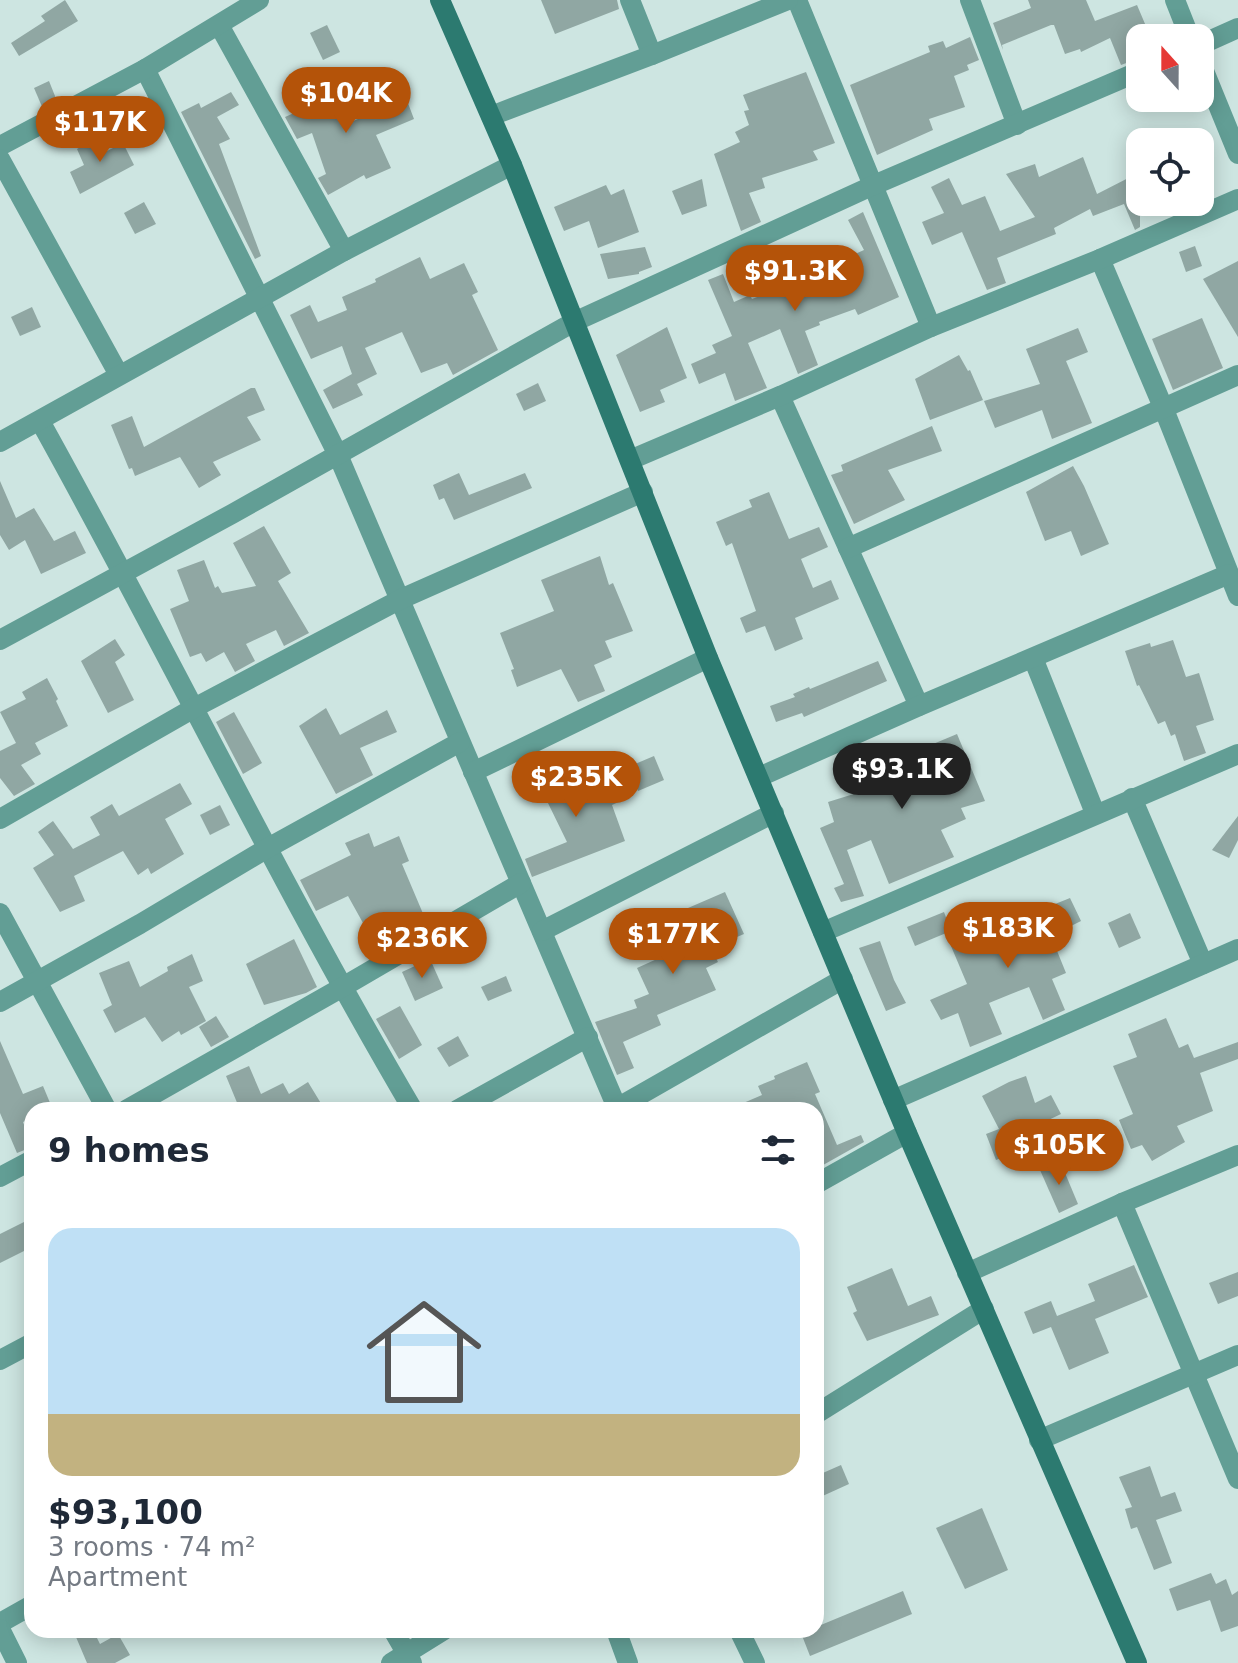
<!DOCTYPE html>
<html lang="en">
<head>
<meta charset="utf-8">
<style>
	:root { --surface:#fff; --page:#f2f2f3; --text:#1f2937; --muted:#747a83; --accent:#b45309 }
	body { margin:0; font-family:"DejaVu Sans",sans-serif; background:var(--page); color:var(--text); height:100vh; display:flex; flex-direction:column; font-size:30px; white-space:nowrap }
	* { box-sizing:border-box; margin:0 }
	p { font-size:26px; color:var(--muted) }
	.icon { flex:none; width:44px; height:44px; fill:none; stroke:currentColor; stroke-width:2; stroke-linecap:round; stroke-linejoin:round }
	.map { position:relative; flex:1; overflow:hidden }
	.panel { position:absolute; left:24px; top:1102px; width:800px; height:536px; display:flex; flex-direction:column; background:var(--surface); border-radius:24px; box-shadow:0 4px 20px #0003 }
	.panel>* { flex:none }
	.needle { width:52px; rotate:339deg }
	.buttons { position:absolute; left:1126px; top:24px; display:grid; gap:16px }
	.buttons a { display:grid; place-items:center; width:88px; height:88px; border-radius:16px; background:var(--surface); box-shadow:0 4px 20px #0003; font-size:40px }
	.price { position:absolute; translate:-50% -68px; padding:0 18px; border-radius:28px; background:var(--accent); color:#fff; font-size:26px; line-height:52px; filter:drop-shadow(0 2px 4px #0008) }
	.price::after { content:''; position:absolute; left:50%; top:48px; width:24px; height:18px; margin-left:-12px; background:inherit; clip-path:polygon(0 0,100% 0,50% 100%) }
	.price.current { background:#222; color:#fff }
	ul { padding:0; list-style:none }
	li { display:grid; align-content:center; gap:16px; height:424px; padding:0 24px }
	li span { display:grid; place-items:center; height:248px; border-radius:24px; color:#555 }
	li>.icon { margin-inline-start:auto }
	span .icon { width:144px; height:144px; fill:#fffc; stroke-width:1 }
	li b { font-size:34px }
	h2 { display:flex; justify-content:space-between; align-items:center; height:96px; padding:0 24px; font-size:34px }
	.map>svg:first-child { display:block }
	.building { fill:#90a7a3 }
	.lines { fill:none; stroke-linecap:round; stroke-linejoin:round }
	.street { stroke:#629e95; stroke-width:20 }
	.secondary { stroke:#2c7a70; stroke-width:20 }
</style>
</head>
<body>
<div class="map">
<svg width="1238" height="1663" viewBox="0 0 1238 1663">
	<rect width="100%" height="100%" fill="#cde5e1"/>
	<g class="building">
		<path d="M65 0 78 21 19 56 11 43 45 21 41 16Z"/>
		<path d="M541 0H617L619 9 555 34Z"/>
		<path d="M1028 0H1086L1095 21 1137 5 1151 38H1128L1137 59 1121 65 1110 38 1081 52 1080 49 1065 54 1054 25H1051L1002 45 1003 50 993 23 1031 8Z"/>
		<path d="M327 25 340 52 323 60 310 33Z"/>
		<path d="M970 37 979 60 967 65 969 70 954 76 965 107 929 119 933 130 877 155 850 85 930 52 928 46 943 41 946 48Z"/>
		<path d="M326 68 351 122 406 98 414 119 376 135 391 168 366 179 364 175 328 195 318 178 326 174 312 133 297 139 285 117 321 101 308 77Z"/>
		<path d="M806 72 835 143 813 151 818 160 762 178 765 188 749 193 761 222 741 231 714 154 740 142 735 132 749 125 744 111 749 110 743 95Z"/>
		<path d="M49 81 57 101 43 109 34 88Z"/>
		<path d="M231 92 239 105 217 117 230 139 219 144 261 256 255 259 181 112 199 103 201 108Z"/>
		<path d="M99 136 107 151 123 143 134 165 80 194 70 172 84 165 77 149Z"/>
		<path d="M1083 157 1097 194 1140 172V227L1135 230 1124 204 1093 216 1090 209 1054 228 1056 234 997 258 1006 283 987 290 962 232 932 245 922 222 944 213 931 187 949 178 962 205 985 196 1000 231 1035 217 1006 174 1035 164 1039 177Z"/>
		<path d="M702 179 707 206 682 215 672 191Z"/>
		<path d="M606 185 611 195 624 189 639 232 598 248 589 221 564 231 554 207Z"/>
		<path d="M144 202 156 224 135 234 124 213Z"/>
		<path d="M863 212 899 297 858 315 855 309 819 322 820 325 805 331 818 365 798 374 780 329 748 343 767 388 735 401 725 373 699 384 691 364 716 353 712 345 732 336 708 280 723 274 734 302 750 295 752 299 782 287 864 250 848 220Z"/>
		<path d="M1195 246 1202 266 1186 272 1179 252Z"/>
		<path d="M645 247 652 267 639 272V274L608 279 600 254Z"/>
		<path d="M420 257 430 279 464 263 478 292 472 295 498 350 453 375 447 363 421 373 402 332 365 348 377 374 357 384 363 395 333 409 323 390 352 374 342 346 311 359 290 315 310 305 318 322 347 310 342 297 376 282 375 279Z"/>
		<path d="M1238 261V337L1203 279Z"/>
		<path d="M32 307 41 327 20 336 11 317Z"/>
		<path d="M1202 318 1223 368 1173 390 1152 339Z"/>
		<path d="M667 327 687 378 660 390 665 402 640 412 616 355Z"/>
		<path d="M1078 328 1088 352 1066 361 1092 423 1052 439 1042 410 995 428 984 401 1040 384 1026 349Z"/>
		<path d="M959 355 968 371 970 370 983 400 930 420 915 379Z"/>
		<path d="M538 383 546 401 524 411 516 394Z"/>
		<path d="M251 388H255L265 410 247 417 261 440 213 462 221 475 199 488 180 457 135 476 132 468 129 469 111 425 132 416 144 447Z"/>
		<path d="M932 426 942 451 888 470 905 500 854 524 831 475 843 471 841 465Z"/>
		<path d="M1073 466 1084 486 1109 544 1081 556 1071 531 1045 541 1026 492Z"/>
		<path d="M459 473 469 495 525 473 532 488 454 520 444 498 439 500 433 485Z"/>
		<path d="M0 481 16 518 34 508 54 541 75 531 86 553 41 574 25 540 9 550 0 535Z"/>
		<path d="M769 492 789 539 819 527 828 547 801 559 813 588 831 580 839 599 795 618 803 639 775 651 765 626 746 633 740 618 756 611 732 543 726 546 716 522 752 507 749 500Z"/>
		<path d="M264 526 291 573 278 581 309 633 284 646 276 630 246 644 255 661 235 672 224 652 206 662 201 653 190 657 170 609 189 601 177 570 204 560 215 588 218 586 222 593 256 586 233 543Z"/>
		<path d="M600 556 609 585 613 583 633 631 605 641 612 657 594 665 605 691 578 702 561 669 517 687 511 670 514 669 500 633 554 611 541 580Z"/>
		<path d="M115 639 125 655 115 662 134 700 108 713 81 661Z"/>
		<path d="M1173 640 1186 677 1199 673 1214 720 1196 726 1206 753 1184 761 1175 734 1171 736 1165 721 1158 724 1139 685 1137 686 1125 651 1150 643 1151 647Z"/>
		<path d="M878 661 887 681 804 717 802 713 776 722 770 706 795 697 793 694 809 687 810 689Z"/>
		<path d="M47 678 58 699 56 701 68 726 35 743 41 754 21 765 35 784 14 796 0 778V751L16 743 0 712 26 699 22 692Z"/>
		<path d="M326 708 340 735 387 710 397 732 360 748 373 775 336 794 299 726Z"/>
		<path d="M234 712 262 763 243 774 216 722Z"/>
		<path d="M957 734 985 801 961 808 966 819 941 830 954 857 889 884 871 840 847 850 864 896 841 902 834 888 844 884 820 828 834 822 828 802 857 793 852 781 861 778 856 761 874 755 876 762 924 743 926 747Z"/>
		<path d="M540 754 556 782 566 776 574 790 596 781 600 791 618 783 625 799 612 805 625 841 532 877 525 859 567 842 527 760Z"/>
		<path d="M654 756 664 780 638 791 628 767Z"/>
		<path d="M180 783 192 804 165 819 184 854 151 874 148 868 138 875 123 851 74 876 85 901 60 912 33 868 54 855 38 832 53 821 73 849 100 835 90 817 112 804 119 816Z"/>
		<path d="M220 805 230 825 210 835 200 815Z"/>
		<path d="M1238 816V840L1229 858 1212 850Z"/>
		<path d="M369 833 374 847 399 836 409 861 402 864 427 923 392 941 380 913 363 923 348 896 316 911 300 880 351 855 345 843Z"/>
		<path d="M725 892 744 934 711 948 718 962 706 968 716 990 657 1015 661 1025 623 1042 634 1068 617 1075 595 1022 637 1008 634 1000 649 994 637 968 668 954 661 935 694 924 688 908Z"/>
		<path d="M1070 898 1081 921 1051 936 1066 973 1052 979 1065 1010 1043 1020 1029 987 1011 994 989 1003 1002 1034 970 1047 958 1013 941 1020 930 1000 967 984 951 946Z"/>
		<path d="M944 912 951 931 915 946 907 927Z"/>
		<path d="M1130 913 1141 938 1119 948 1108 923Z"/>
		<path d="M294 939 317 987 306 993 264 1005 246 964Z"/>
		<path d="M880 941 894 980 906 1003 886 1011 859 948Z"/>
		<path d="M192 954 203 981 189 987 206 1021 181 1035 179 1031 162 1042 145 1017 115 1033 103 1010 112 1005 99 973 129 961 140 987 168 971 167 967Z"/>
		<path d="M430 959 443 988 415 1001 402 972Z"/>
		<path d="M506 976 512 991 488 1001 481 987Z"/>
		<path d="M400 1006 422 1045 399 1059 376 1019Z"/>
		<path d="M216 1016 229 1037 211 1047 199 1027Z"/>
		<path d="M1166 1018 1179 1048 1188 1044 1194 1058 1238 1042V1059L1200 1073 1213 1111 1177 1126 1185 1142 1152 1161 1142 1145 1131 1149 1119 1120 1133 1114 1113 1066 1137 1057 1128 1034Z"/>
		<path d="M458 1036 469 1056 449 1067 437 1048Z"/>
		<path d="M0 1041 23 1094 43 1086 53 1110H32V1118L23 1122 32 1147 17 1153 0 1113Z"/>
		<path d="M807 1062 820 1092 815 1094 837 1145 861 1135 864 1142 816 1169V1110H727L762 1095 758 1086 775 1079 774 1076Z"/>
		<path d="M249 1066 261 1094 283 1083 289 1094 308 1082 325 1110H228L238 1105 226 1076Z"/>
		<path d="M1026 1076 1035 1103 1051 1095 1061 1114 1036 1126 1042 1142 996 1160 986 1134 999 1129 982 1096 1009 1082Z"/>
		<path d="M1060 1161 1078 1204 1059 1213 1040 1170Z"/>
		<path d="M32 1218V1247L0 1263V1234Z"/>
		<path d="M1134 1265 1148 1297 1095 1319 1109 1353 1069 1370 1051 1327 1033 1334 1024 1312 1051 1301 1057 1316 1095 1301 1088 1284Z"/>
		<path d="M892 1268 908 1306 931 1296 939 1315 867 1341 853 1313 857 1311 847 1287Z"/>
		<path d="M1238 1272V1296L1218 1304 1209 1283Z"/>
		<path d="M841 1465 849 1484 816 1499V1476Z"/>
		<path d="M1150 1466 1161 1497 1175 1492 1182 1511 1156 1520 1172 1563 1154 1570 1137 1527 1131 1529 1125 1509 1132 1507 1119 1477Z"/>
		<path d="M982 1508 1008 1570 965 1589 936 1528Z"/>
		<path d="M1211 1573 1216 1584 1226 1579 1232 1595 1238 1591V1626L1221 1632 1210 1600 1177 1611 1169 1589Z"/>
		<path d="M903 1591 912 1614 810 1656 801 1633 816 1630V1627Z"/>
		<path d="M73 1630H93L100 1644 118 1634 130 1655 115 1663H87Z"/>
	</g>
	<g class="lines">
		<g class="street">
			<path d="M630 0 652 55"/>
			<path d="M797 0 931 327"/>
			<path d="M970 0 1017 125"/>
			<path d="M1175 0 1190 38"/>
			<path d="M219 25 344 251"/>
			<path d="M1200 45 1238 28"/>
			<path d="M1200 61 1238 154"/>
			<path d="M145 69 338 455 618 1110"/>
			<path d="M491 116 652 55 788 0"/>
			<path d="M0 146 145 69 259 0"/>
			<path d="M0 159 119 375"/>
			<path d="M1100 259 1163 407 1238 596"/>
			<path d="M780 396 919 706"/>
			<path d="M40 421C167 649 280 884 413 1110"/>
			<path d="M0 442 344 251 512 165"/>
			<path d="M630 460 780 396 931 327 1100 259 1238 199"/>
			<path d="M848 548 1238 375"/>
			<path d="M0 640 232 514 574 322 874 185 1140 71"/>
			<path d="M1033 658 1095 813"/>
			<path d="M473 772 708 658"/>
			<path d="M759 777 919 706 1229 574"/>
			<path d="M1132 798 1203 964"/>
			<path d="M0 819 194 708 401 599 643 492"/>
			<path d="M0 913 107 1110"/>
			<path d="M542 931 774 813"/>
			<path d="M823 932 1238 754"/>
			<path d="M0 1002 140 924 266 849 460 742"/>
			<path d="M893 1100 1238 949"/>
			<path d="M617 1108 843 979"/>
			<path d="M126 1110 341 988 521 883"/>
			<path d="M457 1110 588 1037"/>
			<path d="M0 1177 32 1160"/>
			<path d="M816 1184 907 1133"/>
			<path d="M1122 1203 1238 1479"/>
			<path d="M967 1273 1122 1203 1238 1155"/>
			<path d="M0 1360 32 1343"/>
			<path d="M816 1414 984 1309"/>
			<path d="M1039 1440 1238 1355"/>
			<path d="M0 1623 32 1605"/>
			<path d="M0 1629 17 1663"/>
			<path d="M393 1630 412 1663"/>
			<path d="M616 1630 628 1663"/>
			<path d="M739 1630 755 1663"/>
			<path d="M391 1663 444 1630"/>
		</g>
		<path class="secondary" d="M440 0 512 165 708 658 907 1133 1137 1663"/>
	</g>
</svg>
<div class="buttons">
<a><svg class="needle" viewBox="-14 -14 28 28"><path d="M0-13l5 13h-10z" fill="#e53935"/><path d="M0 13l5-13h-10z" fill="#747a83"/></svg></a>
<a><svg class="icon" aria-label="locate" viewBox="0 0 24 24"><circle cx="12" cy="12" r="6"/><path d="M12 2v4M12 18v4M2 12h4M18 12h4"/></svg></a>
</div>
<b class="price" style="left:346px;top:135px">$104K</b>
<b class="price" style="left:100px;top:164px">$117K</b>
<b class="price" style="left:795px;top:313px">$91.3K</b>
<b class="price current" style="left:902px;top:811px">$93.1K</b>
<b class="price" style="left:576px;top:819px">$235K</b>
<b class="price" style="left:1008px;top:970px">$183K</b>
<b class="price" style="left:673px;top:976px">$177K</b>
<b class="price" style="left:422px;top:980px">$236K</b>
<b class="price" style="left:1059px;top:1187px">$105K</b>
<section class="panel">
<h2>9 homes<svg class="icon" aria-label="filters" viewBox="0 0 24 24"><path d="M4 7h16M4 17h16"/><circle cx="9" cy="7" r="2"/><circle cx="15" cy="17" r="2"/></svg></h2>
<ul>
<li><span style="background:linear-gradient(#bfe0f5 75%,#c2b280 0)"><svg class="icon" aria-label="home" viewBox="0 0 24 24"><path d="M3 11l9-7 9 7M6 9v11h12V9"/></svg></span><div><b>$93,100</b><p>3 rooms · 74 m²</p><p>Apartment</p></div></li>
</ul>
</section>
</div>
</body>
</html>
